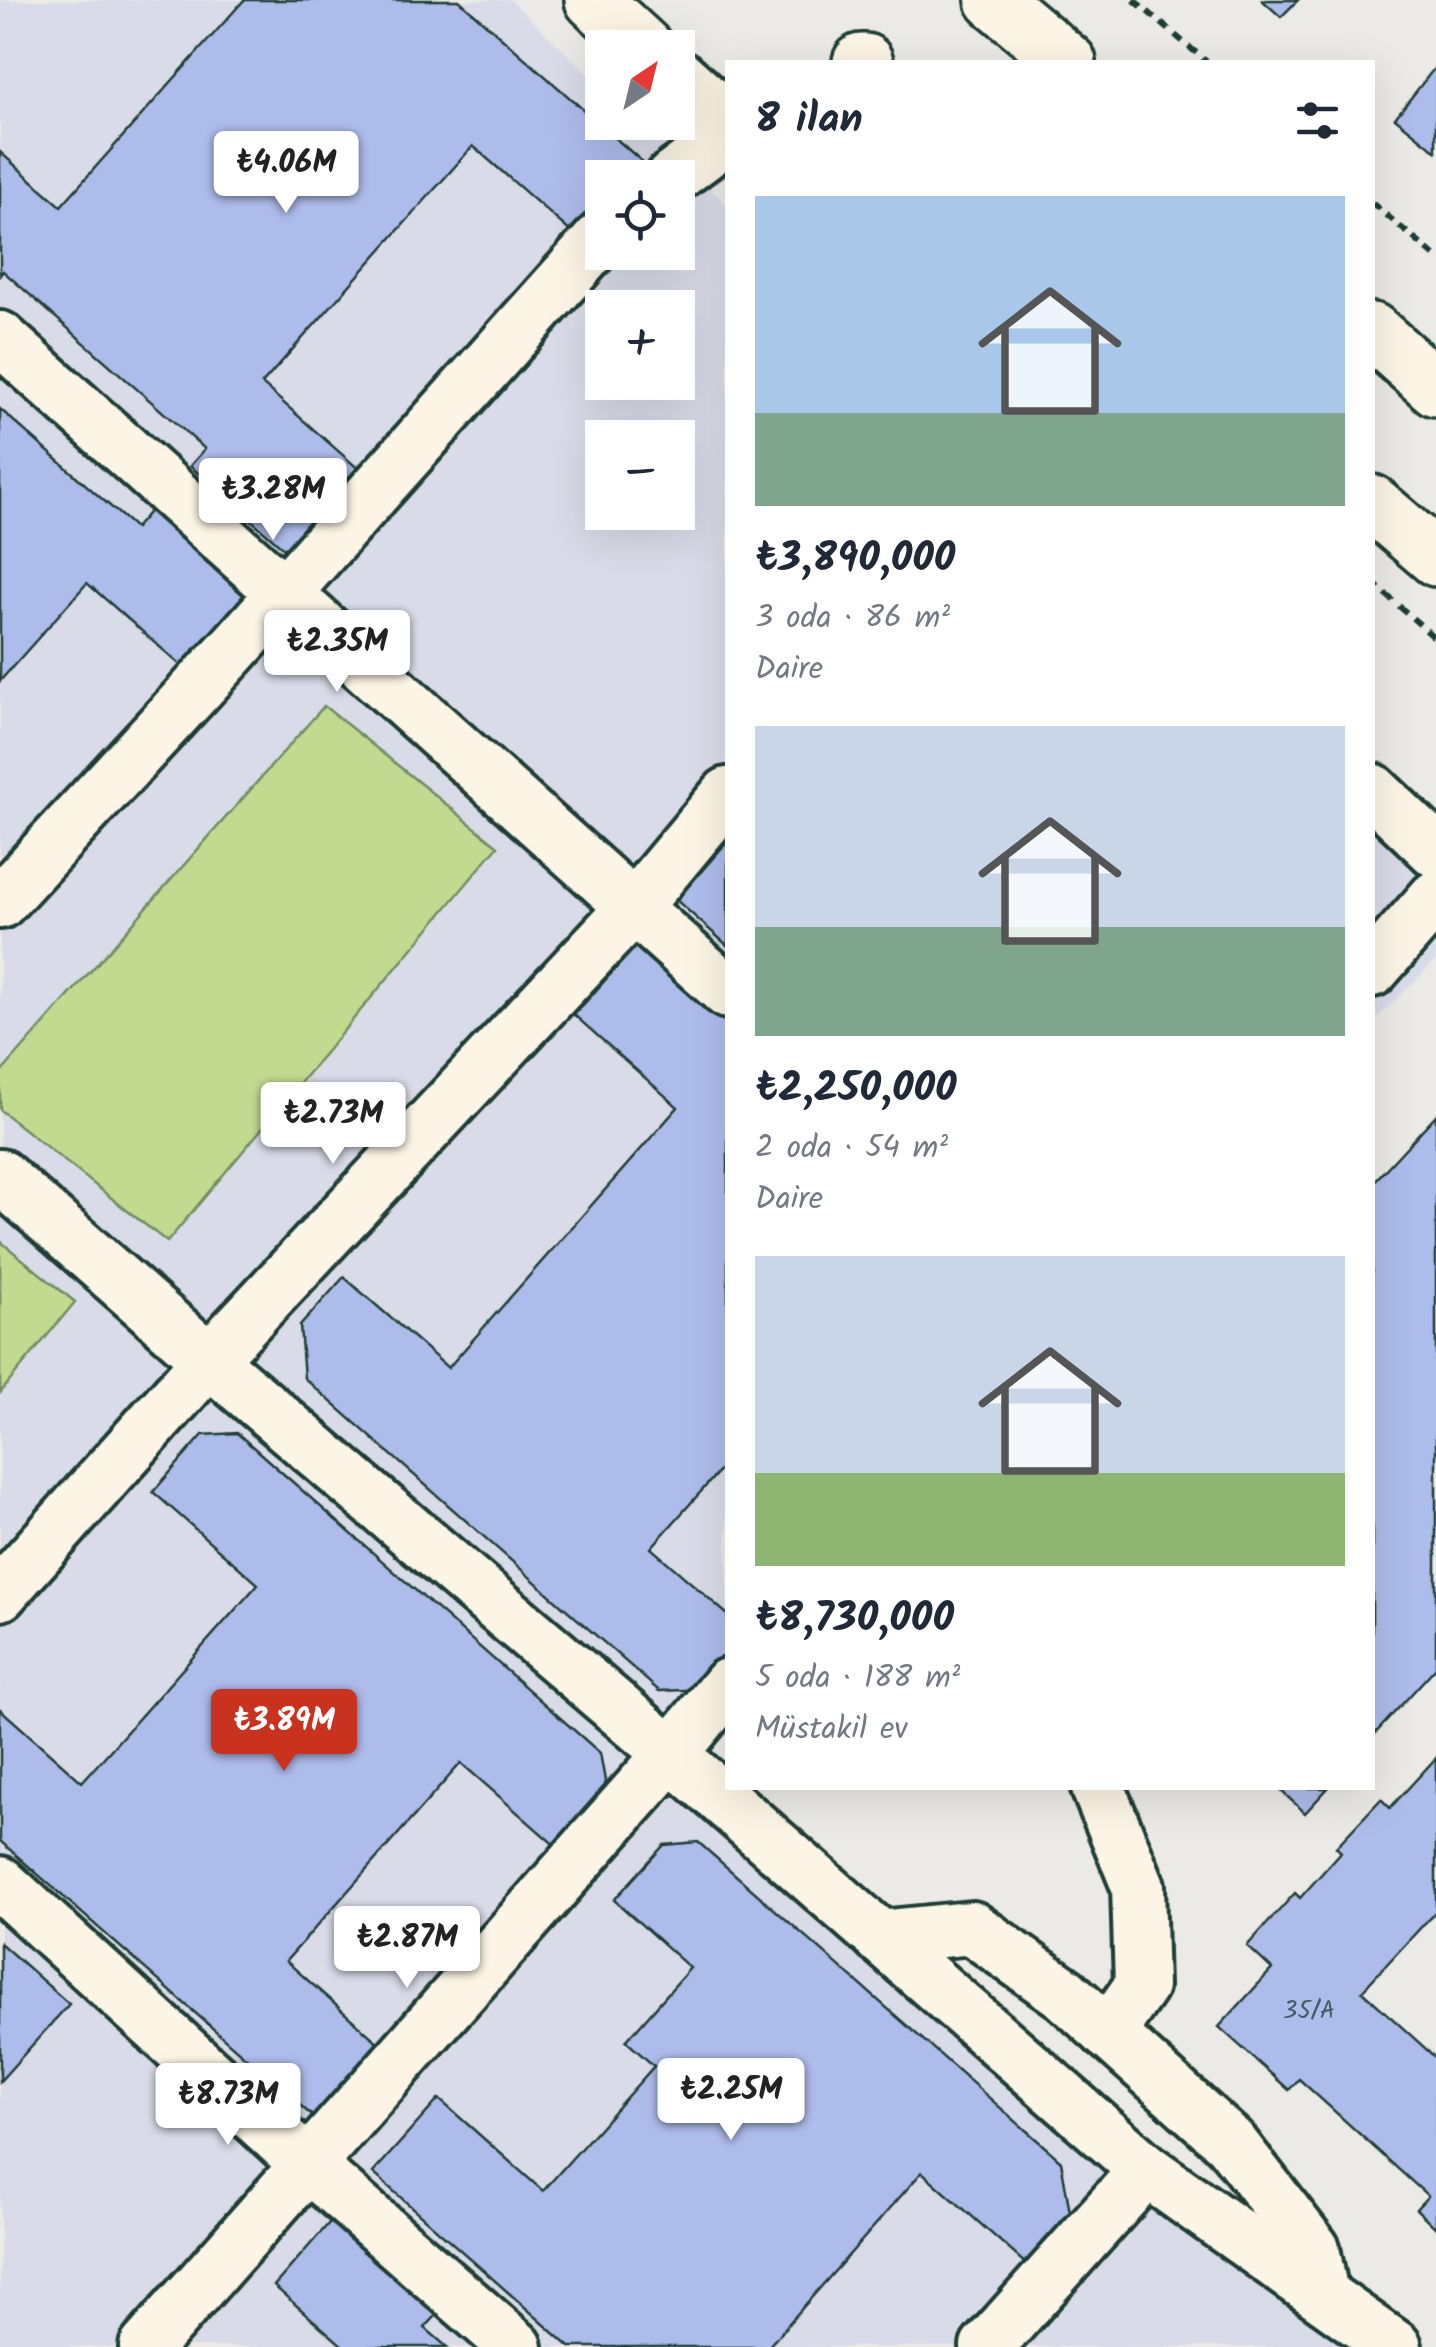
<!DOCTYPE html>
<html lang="tr">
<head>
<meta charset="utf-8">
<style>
	:root { --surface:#fff; --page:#f6f6f7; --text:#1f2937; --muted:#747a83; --accent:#c8321e }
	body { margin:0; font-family:Kalam,sans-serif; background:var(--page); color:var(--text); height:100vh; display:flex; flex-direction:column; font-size:38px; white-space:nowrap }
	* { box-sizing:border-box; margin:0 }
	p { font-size:32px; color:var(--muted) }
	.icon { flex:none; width:55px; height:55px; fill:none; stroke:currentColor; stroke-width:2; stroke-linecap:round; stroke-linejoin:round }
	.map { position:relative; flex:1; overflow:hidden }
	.details { position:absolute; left:725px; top:60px; width:650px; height:1730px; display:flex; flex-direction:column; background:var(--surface); border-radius:0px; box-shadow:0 10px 40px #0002 }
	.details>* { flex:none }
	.needle { width:65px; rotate:35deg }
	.controls { position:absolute; left:585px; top:30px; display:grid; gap:20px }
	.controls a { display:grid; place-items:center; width:110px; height:110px; border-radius:0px; background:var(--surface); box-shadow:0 10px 40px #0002; font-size:50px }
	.price { position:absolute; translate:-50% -85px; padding:0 22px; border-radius:10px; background:#fff; color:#222; font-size:32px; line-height:65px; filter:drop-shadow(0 2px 5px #0008) }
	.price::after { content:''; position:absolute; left:50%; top:60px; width:30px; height:22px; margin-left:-15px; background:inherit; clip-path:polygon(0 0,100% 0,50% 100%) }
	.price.on { background:var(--accent); color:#fff }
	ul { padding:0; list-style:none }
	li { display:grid; align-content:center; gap:20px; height:530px; padding:0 30px }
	li span { display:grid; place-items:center; height:310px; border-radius:0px; color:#555 }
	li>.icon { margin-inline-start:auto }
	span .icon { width:180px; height:180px; fill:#fffc; stroke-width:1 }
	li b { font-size:42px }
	h2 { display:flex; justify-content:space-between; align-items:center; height:120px; padding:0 30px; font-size:42px }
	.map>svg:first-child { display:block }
	.built { fill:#d9dce8; fill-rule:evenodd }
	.green { fill:#c2da90; stroke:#708c62; stroke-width:2.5 }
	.building { fill:#aebcec; stroke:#1f3d34; stroke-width:2.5 }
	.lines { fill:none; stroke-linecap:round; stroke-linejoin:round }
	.minor-casing { stroke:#1f3d34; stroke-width:60 }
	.major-casing { stroke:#1f3d34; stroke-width:62 }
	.path { stroke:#1f3d34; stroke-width:6; stroke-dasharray:10 8; stroke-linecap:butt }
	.minor { stroke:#fcf5e5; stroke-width:52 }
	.major { stroke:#fcf5e5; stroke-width:55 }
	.labels { text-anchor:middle; stroke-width:8; stroke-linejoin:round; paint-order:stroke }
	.number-label { font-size:25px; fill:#435d62 }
</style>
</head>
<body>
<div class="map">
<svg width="1436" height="2347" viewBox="0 0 1436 2347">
	<rect width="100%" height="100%" fill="#eceae6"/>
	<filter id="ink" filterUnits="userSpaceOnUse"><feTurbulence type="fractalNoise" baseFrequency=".01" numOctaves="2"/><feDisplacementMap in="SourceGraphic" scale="20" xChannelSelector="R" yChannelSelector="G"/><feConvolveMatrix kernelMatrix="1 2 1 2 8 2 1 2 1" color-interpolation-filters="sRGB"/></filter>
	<g filter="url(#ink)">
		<g class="built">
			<path d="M0 0H511L602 87V122L640 123 727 205V1656L633 1749 1349 2347H0ZM602 178H678V252H602ZM602 308H678V382H602ZM602 438H678V512H602Z"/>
			<path d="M1372 817 1436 877V960L1373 1022Z"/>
		</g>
		<g class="green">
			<path d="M324 706 498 846 167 1242 0 1110V1074Z"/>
			<path d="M0 1241 75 1302 0 1393Z"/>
		</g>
		<g class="building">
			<path d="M244 0H459L647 166 637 178H602V217L581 241 473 146 262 384 370 479 298 561 190 466 205 449 3 271 0 275V152L61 206Z"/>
			<path d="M1262 0H1298L1281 17Z"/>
			<path d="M1436 66V151L1395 118Z"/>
			<path d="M0 409 135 528 155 505 262 600 194 677 87 583 0 681Z"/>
			<path d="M728 841V946L676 900Z"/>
			<path d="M641 940 728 1016V1461L651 1548 728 1615V1670L711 1689 659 1691 304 1378 300 1326 344 1277 448 1368 678 1107 574 1015Z"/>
			<path d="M1436 1115V1667L1372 1737V1184Z"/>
			<path d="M237 1433 600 1753 610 1809 567 1856 461 1763 286 1961 392 2055 327 2129 0 1841V1709L82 1782 258 1584 153 1492 203 1435Z"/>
			<path d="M1436 1758V1911L1362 1991 1436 2058V2228L1416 2209 1428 2196 1299 2079 1289 2090 1219 2027 1272 1969 1247 1946 1295 1893 1300 1898 1341 1852 1336 1847 1381 1799 1390 1808Z"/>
			<path d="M1278 1788H1328L1305 1813Z"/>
			<path d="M698 1842 1061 2161 1071 2218 1028 2266 922 2172 768 2347H570L373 2173 439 2099 543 2191 654 2066 626 2041 690 1968 614 1900 664 1845Z"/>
			<path d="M0 1943 69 2004 0 2081Z"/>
			<path d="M337 2214 443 2308 425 2328 447 2347H344L274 2286Z"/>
		</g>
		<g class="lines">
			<g class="minor-casing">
				<g id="minor">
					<path d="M672 178 728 136"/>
					<path d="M0 338 728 992"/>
					<path d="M1372 790 1436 851"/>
					<path d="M0 902 232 651 602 237"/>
					<path d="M1372 970 1436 897"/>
					<path d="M0 1176 209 1360 671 1754 1146 2170 1395 2347"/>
					<path d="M0 1594 209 1360 633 908 728 794"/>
					<path d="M1098 1788 1138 1886 1141 1986 1108 2033"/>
					<path d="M0 1883 308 2165 516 2347"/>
					<path d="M879 1937 972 1928 1065 1994 1230 2142 1313 2249 1322 2294"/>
					<path d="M146 2347 671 1754 728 1685"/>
					<path d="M987 2347 1146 2170"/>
				</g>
			</g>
			<g class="major-casing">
				<g id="major">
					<path d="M593 0 645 48"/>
					<path d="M994 0 1068 62"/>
					<path d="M861 62H865"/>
					<path d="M678 77 728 122"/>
					<path d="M1372 331 1436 388"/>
					<path d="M1372 503 1436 558"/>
				</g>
			</g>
			<g class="path">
				<path d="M1134 0 1207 62"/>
				<path d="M1372 203 1436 257"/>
				<path d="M1372 582 1436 639"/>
			</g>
			<use href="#minor" class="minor"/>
			<use href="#major" class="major"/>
		</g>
	</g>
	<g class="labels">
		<g class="number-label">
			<text x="1309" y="2018">35/A</text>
		</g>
	</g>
</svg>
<div class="controls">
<a><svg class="needle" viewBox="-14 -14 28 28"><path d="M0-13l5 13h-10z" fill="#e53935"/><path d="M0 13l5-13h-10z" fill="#747a83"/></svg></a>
<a><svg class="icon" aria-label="locate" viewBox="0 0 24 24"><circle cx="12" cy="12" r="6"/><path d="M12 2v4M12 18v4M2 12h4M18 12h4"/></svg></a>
<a>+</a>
<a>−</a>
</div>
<b class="price" style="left:286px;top:216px">₺4.06M</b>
<b class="price" style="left:273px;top:543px">₺3.28M</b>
<b class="price" style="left:337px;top:695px">₺2.35M</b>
<b class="price" style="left:333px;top:1167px">₺2.73M</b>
<b class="price on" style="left:284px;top:1774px">₺3.89M</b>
<b class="price" style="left:407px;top:1991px">₺2.87M</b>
<b class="price" style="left:731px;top:2143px">₺2.25M</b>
<b class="price" style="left:228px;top:2148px">₺8.73M</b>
<section class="details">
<h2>8 ilan<svg class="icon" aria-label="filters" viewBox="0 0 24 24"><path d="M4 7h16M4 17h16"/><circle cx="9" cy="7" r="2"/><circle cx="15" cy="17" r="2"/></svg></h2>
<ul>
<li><span style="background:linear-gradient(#a9c7e8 70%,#7fa58c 0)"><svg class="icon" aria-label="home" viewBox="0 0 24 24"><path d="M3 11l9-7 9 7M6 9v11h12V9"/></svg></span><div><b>₺3,890,000</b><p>3 oda · 86 m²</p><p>Daire</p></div></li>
<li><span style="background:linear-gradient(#c9d6e8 65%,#7fa58c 0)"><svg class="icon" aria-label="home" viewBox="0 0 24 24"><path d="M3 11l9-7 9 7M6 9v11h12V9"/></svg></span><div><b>₺2,250,000</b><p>2 oda · 54 m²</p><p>Daire</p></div></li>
<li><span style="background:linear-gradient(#c9d6e8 70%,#8fb573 0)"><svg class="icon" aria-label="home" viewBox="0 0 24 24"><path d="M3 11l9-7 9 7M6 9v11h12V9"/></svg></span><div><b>₺8,730,000</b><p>5 oda · 188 m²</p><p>Müstakil ev</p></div></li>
</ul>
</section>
</div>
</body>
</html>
